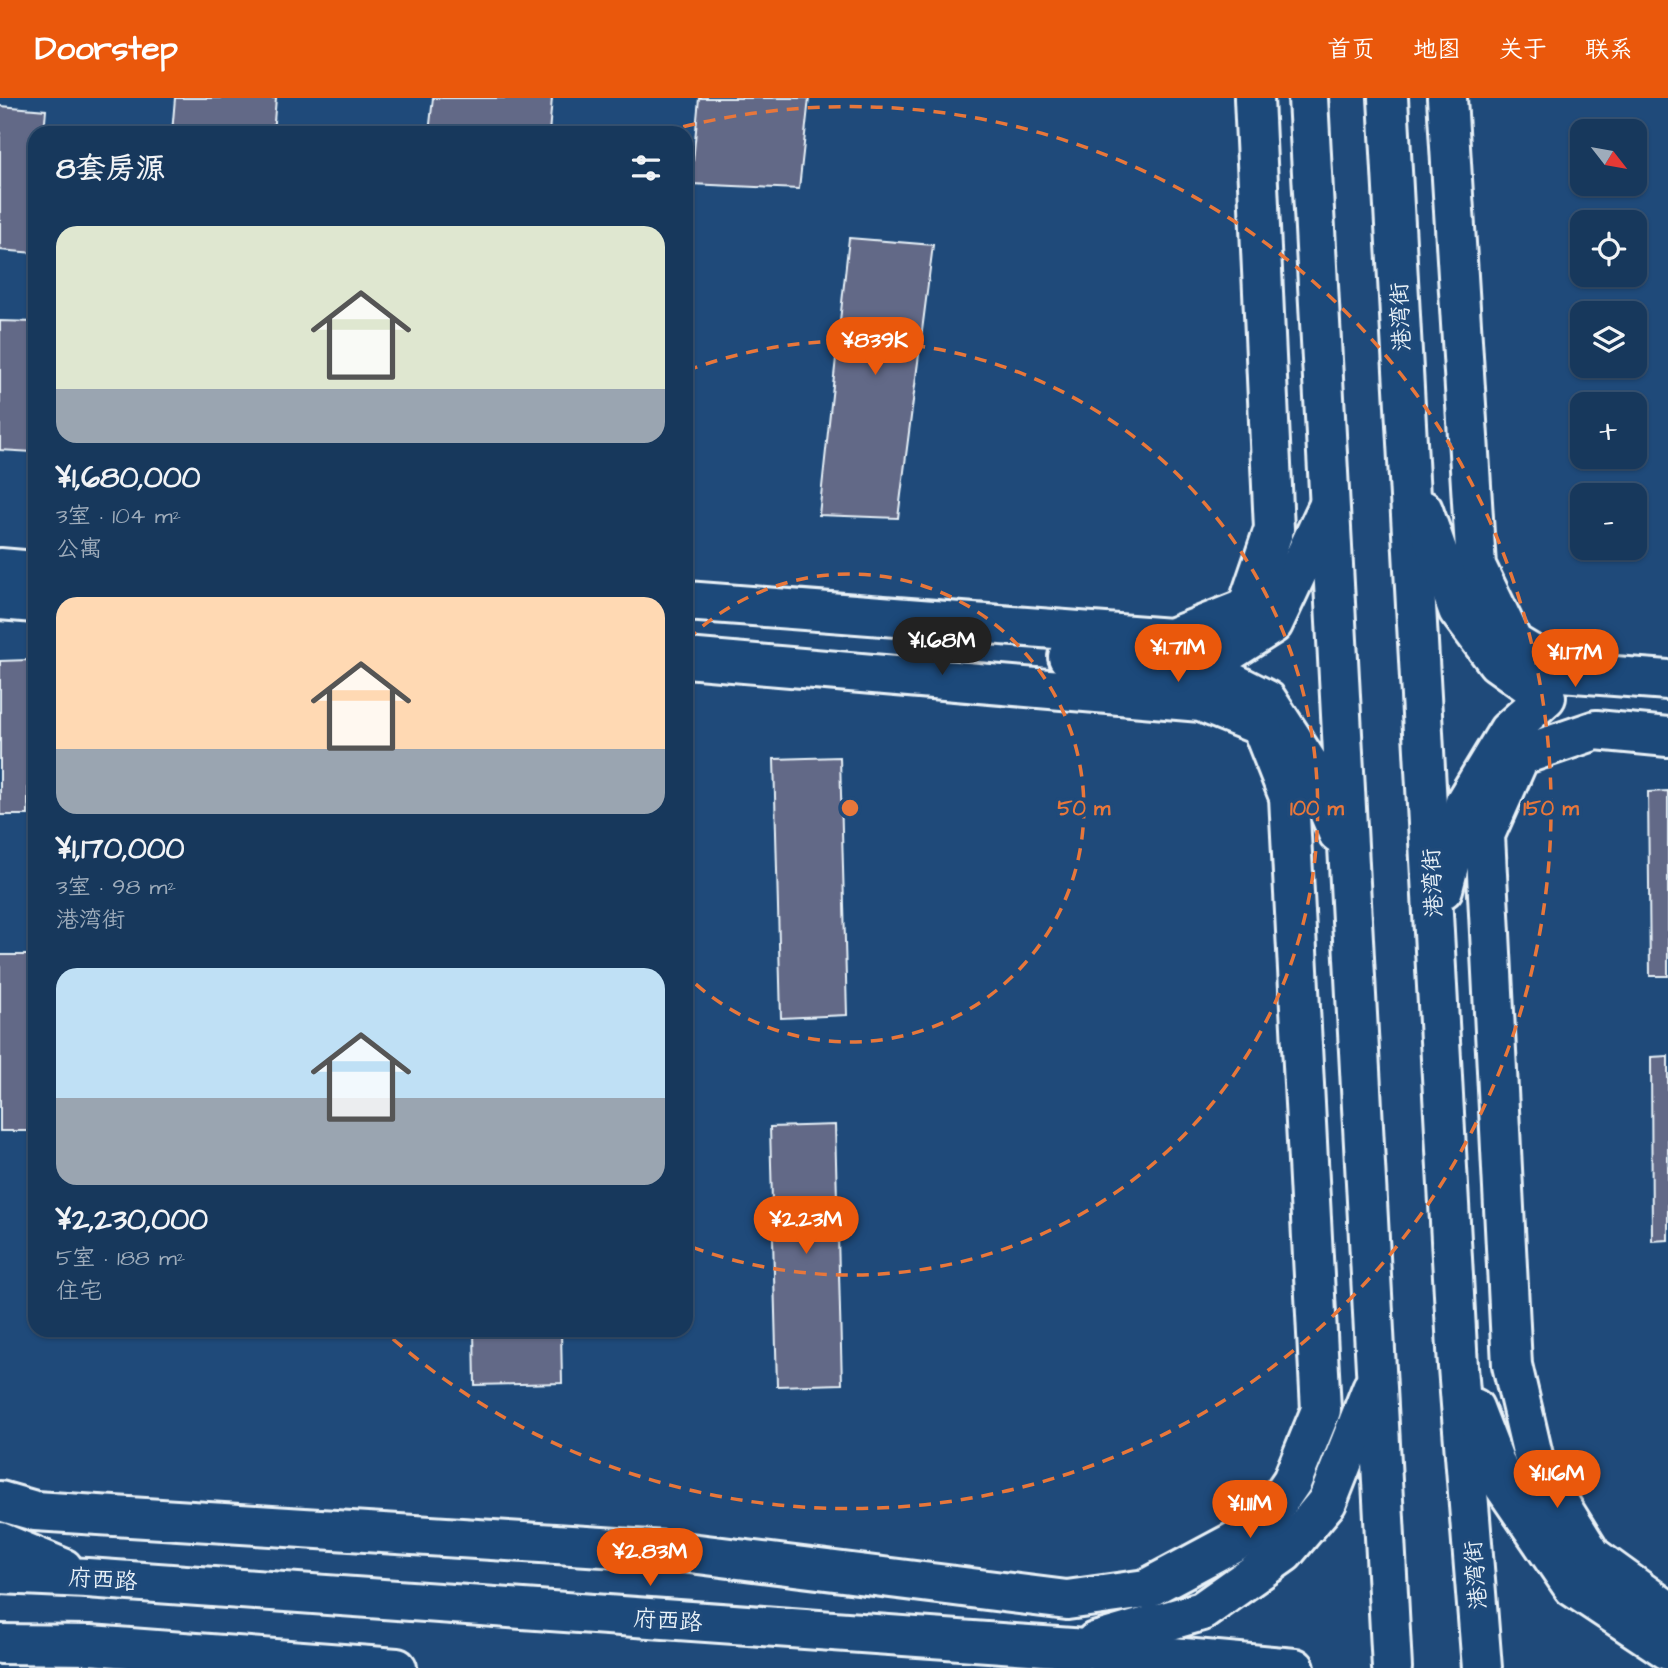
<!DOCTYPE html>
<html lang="zh">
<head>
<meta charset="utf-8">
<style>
	:root { --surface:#17385c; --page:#203f62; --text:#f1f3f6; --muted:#9eacbb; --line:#365272; --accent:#ea580c }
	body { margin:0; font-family:"Architects Daughter","LXGW WenKai TC",sans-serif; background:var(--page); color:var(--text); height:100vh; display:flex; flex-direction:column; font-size:26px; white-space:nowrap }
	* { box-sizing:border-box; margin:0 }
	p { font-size:23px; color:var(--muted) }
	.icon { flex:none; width:38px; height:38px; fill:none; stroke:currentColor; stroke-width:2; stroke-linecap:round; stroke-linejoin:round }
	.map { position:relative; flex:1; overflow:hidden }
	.drawer { position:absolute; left:28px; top:28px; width:665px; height:1211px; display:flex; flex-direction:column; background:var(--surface); border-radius:21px; box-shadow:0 2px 5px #0004,0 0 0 2px var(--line) }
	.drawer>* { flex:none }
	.needle { width:46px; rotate:121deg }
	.fabs { position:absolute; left:1570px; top:21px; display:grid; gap:14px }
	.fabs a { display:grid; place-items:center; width:77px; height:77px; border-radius:14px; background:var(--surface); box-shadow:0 2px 5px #0004,0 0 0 2px var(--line); font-size:35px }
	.price { position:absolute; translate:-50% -60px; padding:0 16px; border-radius:24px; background:var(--accent); color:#fff; font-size:23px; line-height:46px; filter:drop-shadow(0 2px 4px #0008) }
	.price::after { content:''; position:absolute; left:50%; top:42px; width:21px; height:16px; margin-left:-10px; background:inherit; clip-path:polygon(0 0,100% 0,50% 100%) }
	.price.selected { background:#222; color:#fff }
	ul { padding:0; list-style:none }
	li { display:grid; align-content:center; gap:14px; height:371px; padding:0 28px }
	li span { display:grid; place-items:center; height:217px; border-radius:21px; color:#555 }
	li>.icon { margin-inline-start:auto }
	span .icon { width:126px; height:126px; fill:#fffc; stroke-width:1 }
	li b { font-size:30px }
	h2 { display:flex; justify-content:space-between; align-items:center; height:84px; padding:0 28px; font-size:30px }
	header { display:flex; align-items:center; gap:42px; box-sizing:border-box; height:98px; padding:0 35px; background:var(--accent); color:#fff }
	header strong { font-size:33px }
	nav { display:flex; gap:38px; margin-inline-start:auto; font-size:24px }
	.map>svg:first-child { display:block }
	.building { fill:#626987; stroke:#e8f1f8; stroke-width:2 }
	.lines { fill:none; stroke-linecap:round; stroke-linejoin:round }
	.minor-casing { stroke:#e8f1f8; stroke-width:44 }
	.minor { stroke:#1f4a7a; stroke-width:38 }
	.ring { fill:none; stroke:#e8773b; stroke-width:3.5; stroke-dasharray:12 9 }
	.labels { text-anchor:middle; stroke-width:7; stroke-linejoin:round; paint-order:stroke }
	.street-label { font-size:23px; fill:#e8f1f8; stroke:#1f4a7a }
	.centre { fill:#e8773b; stroke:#1f4a7a; stroke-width:3.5 }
	.ring-label { font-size:21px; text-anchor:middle; font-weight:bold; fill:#e8773b; stroke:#1f4a7a; stroke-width:7; stroke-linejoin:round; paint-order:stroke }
</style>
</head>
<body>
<header>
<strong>Doorstep</strong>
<nav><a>首页</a><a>地图</a><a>关于</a><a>联系</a></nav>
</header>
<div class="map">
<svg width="1668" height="1570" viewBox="0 0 1668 1570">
	<rect width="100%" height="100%" fill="#1f4a7a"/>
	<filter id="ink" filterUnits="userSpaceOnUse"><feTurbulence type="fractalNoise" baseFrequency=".0143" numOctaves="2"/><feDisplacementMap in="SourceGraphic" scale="14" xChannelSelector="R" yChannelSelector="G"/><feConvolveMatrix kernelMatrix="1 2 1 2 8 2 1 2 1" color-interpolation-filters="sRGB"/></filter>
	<g filter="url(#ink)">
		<g class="building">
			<path d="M175 0H276L273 35H172Z"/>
			<path d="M433 0H552L549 35H429Z"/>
			<path d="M699 0H809L799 91 691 86Z"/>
			<path d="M0 8 46 12 44 35H35L34 155 0 152Z"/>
			<path d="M849 140 933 147 898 420 819 417Z"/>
			<path d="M0 223 35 224V324L33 354 0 352Z"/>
			<path d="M28 562V717H0V563Z"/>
			<path d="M840 659 847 917 781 920 774 661Z"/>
			<path d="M1668 693V878H1650L1648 694Z"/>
			<rect x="0" y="857" width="35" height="176"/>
			<path d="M1668 958V1142L1652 1143 1651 959Z"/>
			<path d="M835 1027 842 1286 777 1288 770 1029Z"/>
			<path d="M474 1232H561L562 1285 475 1287Z"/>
		</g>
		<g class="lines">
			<g class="minor-casing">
				<g id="minor">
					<path d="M1308 0 1392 1570"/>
					<path d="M1388 0 1458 1269 1482 1570"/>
					<path d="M1447 0 1476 468 1513 545 1561 574 1668 582"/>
					<path d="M1328 409 1273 526 1204 570 1267 602 1308 665 1338 735"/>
					<path d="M1423 412 1458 512 1497 564 1546 599 1508 633 1465 704 1443 791"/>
					<path d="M0 470 35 473"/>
					<path d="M0 502 35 505"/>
					<path d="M686 503 1171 540 1247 510 1274 431 1254 0"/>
					<path d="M1068 559 1204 570"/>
					<path d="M1668 639 1596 632 1520 658 1485 737 1512 1267 1535 1366 1592 1458 1668 1513"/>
					<path d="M1474 1310 1504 1388 1573 1489 1668 1552"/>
					<path d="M0 1403 35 1413 682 1454 1067 1502 1146 1491 1260 1430 1292 1383 1321 1312 1289 699 1261 628 1201 604 686 560"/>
					<path d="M0 1444 63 1470"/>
					<path d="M0 1476 87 1480 1072 1550 1295 1570"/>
					<path d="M1095 1544 1202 1513 1284 1455 1327 1404 1372 1290"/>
					<path d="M0 1546 90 1547 397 1570"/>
				</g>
			</g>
			<use href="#minor" class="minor"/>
		</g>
	</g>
	<g class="ring">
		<path d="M687 542A234 234 0 1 1 687 878"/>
		<path d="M686 273A467 467 0 1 1 686 1147"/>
		<path d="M663 34A701 701 0 1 1 386 1235"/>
	</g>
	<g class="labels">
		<g class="street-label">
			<text transform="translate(1400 219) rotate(-93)" y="8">港湾街</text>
			<text transform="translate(1432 785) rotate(-93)" y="8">港湾街</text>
			<text transform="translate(1475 1477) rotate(-95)" y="8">港湾街</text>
			<text transform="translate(103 1481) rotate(4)" y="8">府西路</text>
			<text transform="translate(668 1522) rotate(4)" y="8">府西路</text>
		</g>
	</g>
	<circle cx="850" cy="710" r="10" class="centre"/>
	<g class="ring-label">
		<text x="1084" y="717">50 m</text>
		<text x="1317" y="717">100 m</text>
		<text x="1551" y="717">150 m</text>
	</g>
</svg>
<div class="fabs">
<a><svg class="needle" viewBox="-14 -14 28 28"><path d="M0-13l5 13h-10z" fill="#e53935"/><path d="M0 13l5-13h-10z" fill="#9eacbb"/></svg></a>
<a><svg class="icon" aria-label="locate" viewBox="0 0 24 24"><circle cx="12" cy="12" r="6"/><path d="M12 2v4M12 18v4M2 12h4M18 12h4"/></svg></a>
<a><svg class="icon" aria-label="layers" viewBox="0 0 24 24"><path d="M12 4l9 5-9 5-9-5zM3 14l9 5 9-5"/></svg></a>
<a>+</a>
<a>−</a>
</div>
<b class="price" style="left:875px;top:279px">¥839K</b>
<b class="price selected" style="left:942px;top:579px">¥1.68M</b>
<b class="price" style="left:1178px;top:586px">¥1.71M</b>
<b class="price" style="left:1575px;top:591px">¥1.17M</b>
<b class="price" style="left:806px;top:1158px">¥2.23M</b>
<b class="price" style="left:1557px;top:1412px">¥1.16M</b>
<b class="price" style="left:1250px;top:1442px">¥1.11M</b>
<b class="price" style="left:650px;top:1490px">¥2.83M</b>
<section class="drawer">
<h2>8套房源<svg class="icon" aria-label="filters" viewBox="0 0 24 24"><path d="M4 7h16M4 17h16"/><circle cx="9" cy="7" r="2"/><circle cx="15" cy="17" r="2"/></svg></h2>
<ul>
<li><span style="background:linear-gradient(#dfe7d0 75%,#9aa5b1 0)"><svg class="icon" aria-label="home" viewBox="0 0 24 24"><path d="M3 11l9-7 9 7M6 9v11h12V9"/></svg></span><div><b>¥1,680,000</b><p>3室 · 104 m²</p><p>公寓</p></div></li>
<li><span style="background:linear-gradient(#ffd9b3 70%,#9aa5b1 0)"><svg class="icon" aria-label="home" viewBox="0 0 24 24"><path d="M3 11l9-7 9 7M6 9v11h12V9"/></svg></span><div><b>¥1,170,000</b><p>3室 · 98 m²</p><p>港湾街</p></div></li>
<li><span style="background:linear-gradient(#bfe0f5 60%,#9aa5b1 0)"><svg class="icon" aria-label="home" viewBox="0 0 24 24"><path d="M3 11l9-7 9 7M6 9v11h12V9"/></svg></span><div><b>¥2,230,000</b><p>5室 · 188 m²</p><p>住宅</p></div></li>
</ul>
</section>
</div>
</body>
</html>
